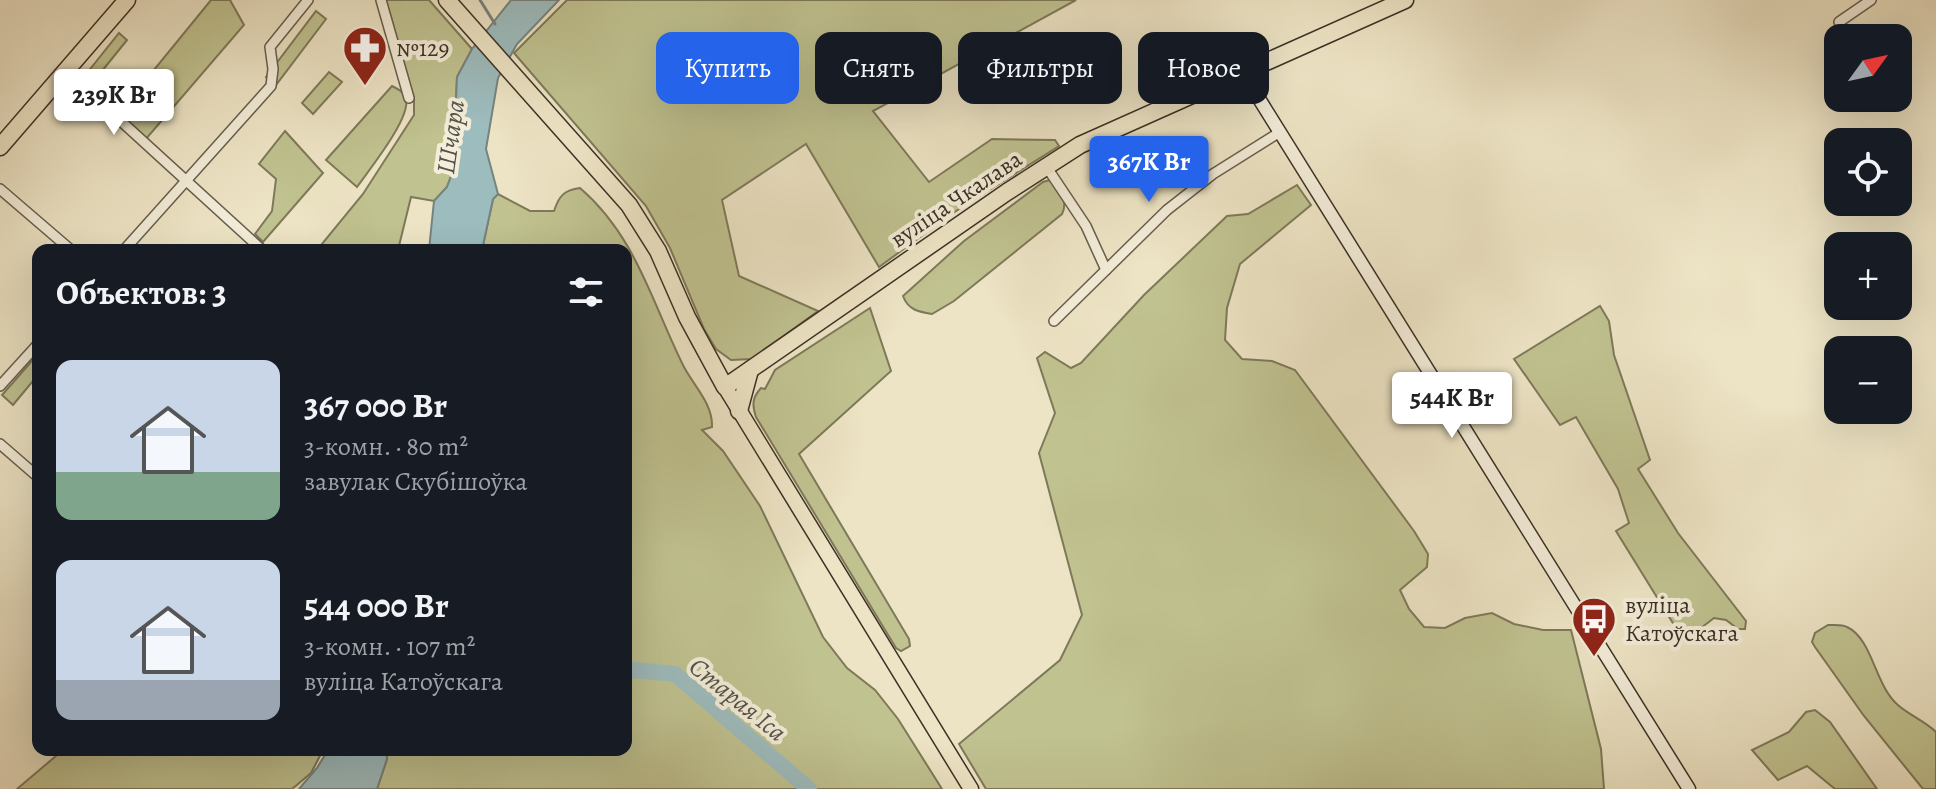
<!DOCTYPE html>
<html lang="ru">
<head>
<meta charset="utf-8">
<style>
	:root { --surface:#171b24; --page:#242831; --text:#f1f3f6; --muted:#9ea1a6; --accent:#2563eb }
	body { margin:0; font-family:Alegreya,serif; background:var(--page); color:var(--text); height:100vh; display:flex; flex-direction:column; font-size:30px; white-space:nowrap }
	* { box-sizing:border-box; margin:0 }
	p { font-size:26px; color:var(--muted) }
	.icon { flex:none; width:44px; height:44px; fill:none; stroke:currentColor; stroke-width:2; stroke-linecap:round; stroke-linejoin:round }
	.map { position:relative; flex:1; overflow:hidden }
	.details { position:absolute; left:32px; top:244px; width:600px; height:512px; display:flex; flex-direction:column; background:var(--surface); border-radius:16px; box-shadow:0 8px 32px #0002 }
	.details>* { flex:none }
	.banner { position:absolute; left:656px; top:32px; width:760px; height:72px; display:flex; gap:16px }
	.needle { width:52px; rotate:57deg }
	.tools { position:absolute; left:1824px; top:24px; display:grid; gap:16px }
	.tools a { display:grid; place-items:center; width:88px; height:88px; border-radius:16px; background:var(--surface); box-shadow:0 8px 32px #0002; font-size:40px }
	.price { position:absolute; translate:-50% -68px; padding:0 18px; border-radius:8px; background:#fff; color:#222; font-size:26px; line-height:52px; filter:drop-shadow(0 2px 4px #0008) }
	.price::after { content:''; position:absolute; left:50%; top:48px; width:24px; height:18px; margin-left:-12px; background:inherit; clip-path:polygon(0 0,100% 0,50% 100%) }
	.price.current { background:var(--accent); color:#fff }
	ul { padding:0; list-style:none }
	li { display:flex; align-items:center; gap:24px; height:200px; padding:0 24px }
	li span { display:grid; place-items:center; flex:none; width:224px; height:160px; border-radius:16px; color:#555 }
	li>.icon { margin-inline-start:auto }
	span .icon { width:96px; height:96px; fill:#fffc; stroke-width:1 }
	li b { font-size:34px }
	h2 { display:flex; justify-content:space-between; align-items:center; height:96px; padding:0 24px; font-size:34px }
	.pill { padding:0 28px; border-radius:16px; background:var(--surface); box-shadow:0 8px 32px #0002; font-size:28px; line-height:72px }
	.pill.current { background:var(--accent); color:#fff }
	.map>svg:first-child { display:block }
	.green { fill:#c0c290; stroke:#7e795a; stroke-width:2 }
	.water { fill:#9dbcbe; stroke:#768481; stroke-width:2 }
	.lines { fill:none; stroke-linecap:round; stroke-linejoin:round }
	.stream { stroke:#768481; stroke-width:3 }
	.river { stroke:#9dbcbe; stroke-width:16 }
	.minor-casing { stroke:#685d4d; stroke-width:12 }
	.secondary-casing { stroke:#3c3025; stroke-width:15 }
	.primary-casing { stroke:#3c3025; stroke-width:17 }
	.trunk-casing { stroke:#3c3025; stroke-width:19 }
	.minor { stroke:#f3edd9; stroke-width:9 }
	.secondary { stroke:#f3edd9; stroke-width:12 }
	.primary { stroke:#ede4c5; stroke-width:14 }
	.trunk { stroke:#ede4c5; stroke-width:16 }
	.labels { text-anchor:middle; stroke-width:8; stroke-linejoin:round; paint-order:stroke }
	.poi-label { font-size:24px; fill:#3c3025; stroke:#f3edd9; text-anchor:start }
	.street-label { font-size:24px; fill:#3c3025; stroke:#f3edd9 }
	.water-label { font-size:26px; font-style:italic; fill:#54534b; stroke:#f3edd9 }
</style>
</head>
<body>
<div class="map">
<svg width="1936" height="789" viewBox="0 0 1936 789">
	<rect width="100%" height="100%" fill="#ede4c5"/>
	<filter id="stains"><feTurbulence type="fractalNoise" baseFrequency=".0025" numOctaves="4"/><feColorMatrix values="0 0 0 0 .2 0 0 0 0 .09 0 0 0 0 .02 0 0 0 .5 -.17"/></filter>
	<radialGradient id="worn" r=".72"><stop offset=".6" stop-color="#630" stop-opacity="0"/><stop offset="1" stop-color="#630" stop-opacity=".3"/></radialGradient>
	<g class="green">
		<path d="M211 0H230L244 25 145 140 118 114Z"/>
		<path d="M386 0H429L472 49 457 77 453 171 447 187 434 201 411 197 398 250H317L363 194 414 115V99Z"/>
		<path d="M567 0H1076L873 111 929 182 992 139 1055 140 1059 146 953 213 879 267 806 144 722 200 739 276 818 311 752 359 731 360 716 349 704 329 670 248 646 206 514 53Z"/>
		<path d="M316 11 326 19 276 85 266 77Z"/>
		<path d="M119 33 127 40 98 76 122 97 116 105 83 78Z"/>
		<path d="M329 72 342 82 313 114 302 103Z"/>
		<path d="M392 86C398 89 404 92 406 99 411 118 369 170 357 187L326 160Z"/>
		<path d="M285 131 323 173 263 242 255 234 272 211 276 179 259 164Z"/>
		<path d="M1050 180C1059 191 1069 200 1062 214L954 301 932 314C919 312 908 310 903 296L964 241 1043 182Z"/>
		<path d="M1297 185 1311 205 1240 264 1227 308 1225 340 1242 359 1272 361 1295 370 1414 531 1428 554 1427 567 1400 590 1409 609 1424 627 1445 628 1465 618 1492 613 1514 624 1543 630H1571L1601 749 1604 789H986L959 744 1060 660 1082 615 1039 453 1055 413 1037 358 1045 352 1071 368 1081 363 1144 295 1227 216 1248 214Z"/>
		<path d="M580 188C636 236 652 303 684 367 694 386 713 404 712 427L702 430 723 451 760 506 823 637 847 668 875 690 898 719 942 789H377L387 759 386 750H626V250H482L493 199 498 194 530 211H554C559 196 564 190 580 188Z"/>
		<path d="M1600 306 1609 321 1614 355 1650 460 1638 469 1678 533 1746 621 1745 629H1738L1726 620 1714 618 1684 641 1616 531 1629 523 1618 489 1576 417 1560 425 1514 359Z"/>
		<path d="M870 308 891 371 799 454 909 639 910 646 901 651 896 648 756 417C752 405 752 398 761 388L765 389 775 370Z"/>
		<path d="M38 354V375L13 405 2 395Z"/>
		<path d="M1828 625C1834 625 1842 624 1847 627 1873 639 1875 687 1899 706 1911 716 1925 721 1936 732V789H1923L1864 716 1815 647 1812 642 1815 633Z"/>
		<path d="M1815 710 1830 722 1877 789H1835L1807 766 1778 780 1752 750 1789 732 1806 712Z"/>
		<path d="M63 750H323L311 773 292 789H17Z"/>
	</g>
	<g class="water">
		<path d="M511 0H559L517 44 498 78 486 149 498 194 493 199 482 250H429L434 201 447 187 453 171 457 77 472 49Z"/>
		<path d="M328 750H386L387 759 377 789H299L317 768Z"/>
	</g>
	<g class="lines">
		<path class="stream" d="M480 0 495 24"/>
		<path class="river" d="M626 673 635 670 675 674 809 789"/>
		<g class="minor-casing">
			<g id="minor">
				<path d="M381 0 409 98"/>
				<path d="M1839 22 1871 0"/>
				<path d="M66 71 261 249"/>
				<path d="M1046 166 1086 226 1106 270"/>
				<path d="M0 189 71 250"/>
				<path d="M124 250 271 86 273 69 270 47 308 0"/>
				<path d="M1054 321 1167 210 1213 174 1280 132"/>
				<path d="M0 386 38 344"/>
				<path d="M0 444 38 477"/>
			</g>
		</g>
		<g class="secondary-casing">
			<path id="secondary" d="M1243 73 1689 789"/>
		</g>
		<g class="primary-casing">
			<path id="primary" d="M725 387 971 789"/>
		</g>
		<g class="trunk-casing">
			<g id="trunk">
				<path d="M447 0 629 205 658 251 687 317 725 387 1007 192 1080 145 1405 0"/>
				<path d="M0 147 127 0"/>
				<path d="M739 411 750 370"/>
			</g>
		</g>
		<use href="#minor" class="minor"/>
		<use href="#secondary" class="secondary"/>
		<use href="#primary" class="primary"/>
		<use href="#trunk" class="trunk"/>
	</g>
	<defs>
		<g id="pharmacy-pin" transform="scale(2.3)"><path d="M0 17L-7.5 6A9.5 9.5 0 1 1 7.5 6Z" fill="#8f2418" stroke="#f3edd9"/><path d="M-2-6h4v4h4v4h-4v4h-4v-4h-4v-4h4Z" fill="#fff"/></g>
		<g id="bus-pin" transform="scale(2.3)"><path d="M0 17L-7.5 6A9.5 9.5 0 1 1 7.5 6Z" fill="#8f2418" stroke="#f3edd9"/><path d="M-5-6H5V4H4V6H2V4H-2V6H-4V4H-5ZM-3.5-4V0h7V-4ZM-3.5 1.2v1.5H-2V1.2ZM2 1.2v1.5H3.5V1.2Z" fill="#fff"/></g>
	</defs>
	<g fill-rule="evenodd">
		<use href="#pharmacy-pin" x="365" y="48"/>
		<use href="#bus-pin" x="1594" y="619"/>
	</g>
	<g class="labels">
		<g class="poi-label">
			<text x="396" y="56">№129</text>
			<text x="1625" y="613">вуліца<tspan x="1625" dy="28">Катоўскага</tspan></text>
		</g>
		<g class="street-label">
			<text transform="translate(956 199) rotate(-34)" y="8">вуліца Чкалава</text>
		</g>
		<g class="water-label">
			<text transform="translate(450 137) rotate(-82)" y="9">Шчара</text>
			<text transform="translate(738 699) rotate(39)" y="9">Старая Іса</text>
		</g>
	</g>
	<rect width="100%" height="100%" filter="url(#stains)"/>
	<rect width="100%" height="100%" fill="url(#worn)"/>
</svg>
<div class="tools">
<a><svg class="needle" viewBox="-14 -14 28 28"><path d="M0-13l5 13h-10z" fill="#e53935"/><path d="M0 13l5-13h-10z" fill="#9ea1a6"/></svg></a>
<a><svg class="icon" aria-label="locate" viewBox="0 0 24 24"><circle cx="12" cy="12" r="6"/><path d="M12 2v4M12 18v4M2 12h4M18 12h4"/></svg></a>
<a>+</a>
<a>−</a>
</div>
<b class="price" style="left:114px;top:137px">239K Br</b>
<b class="price current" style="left:1149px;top:204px">367K Br</b>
<b class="price" style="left:1452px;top:440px">544K Br</b>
<div class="banner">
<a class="pill current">Купить</a>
<a class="pill">Снять</a>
<a class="pill">Фильтры</a>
<a class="pill">Новое</a>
</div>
<section class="details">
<h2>Объектов: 3<svg class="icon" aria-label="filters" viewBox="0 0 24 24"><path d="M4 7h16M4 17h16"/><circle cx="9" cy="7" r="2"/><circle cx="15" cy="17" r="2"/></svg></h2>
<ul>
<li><span style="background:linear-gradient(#c9d6e8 70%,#7fa58c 0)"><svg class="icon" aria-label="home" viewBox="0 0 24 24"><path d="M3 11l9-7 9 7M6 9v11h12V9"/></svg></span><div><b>367 000 Br</b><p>3-комн. · 80 m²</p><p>завулак Скубішоўка</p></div></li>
<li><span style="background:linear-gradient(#c9d6e8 75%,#9aa5b1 0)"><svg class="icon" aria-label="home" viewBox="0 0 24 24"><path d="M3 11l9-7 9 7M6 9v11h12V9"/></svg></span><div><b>544 000 Br</b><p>3-комн. · 107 m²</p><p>вуліца Катоўскага</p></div></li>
</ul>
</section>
</div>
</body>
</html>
